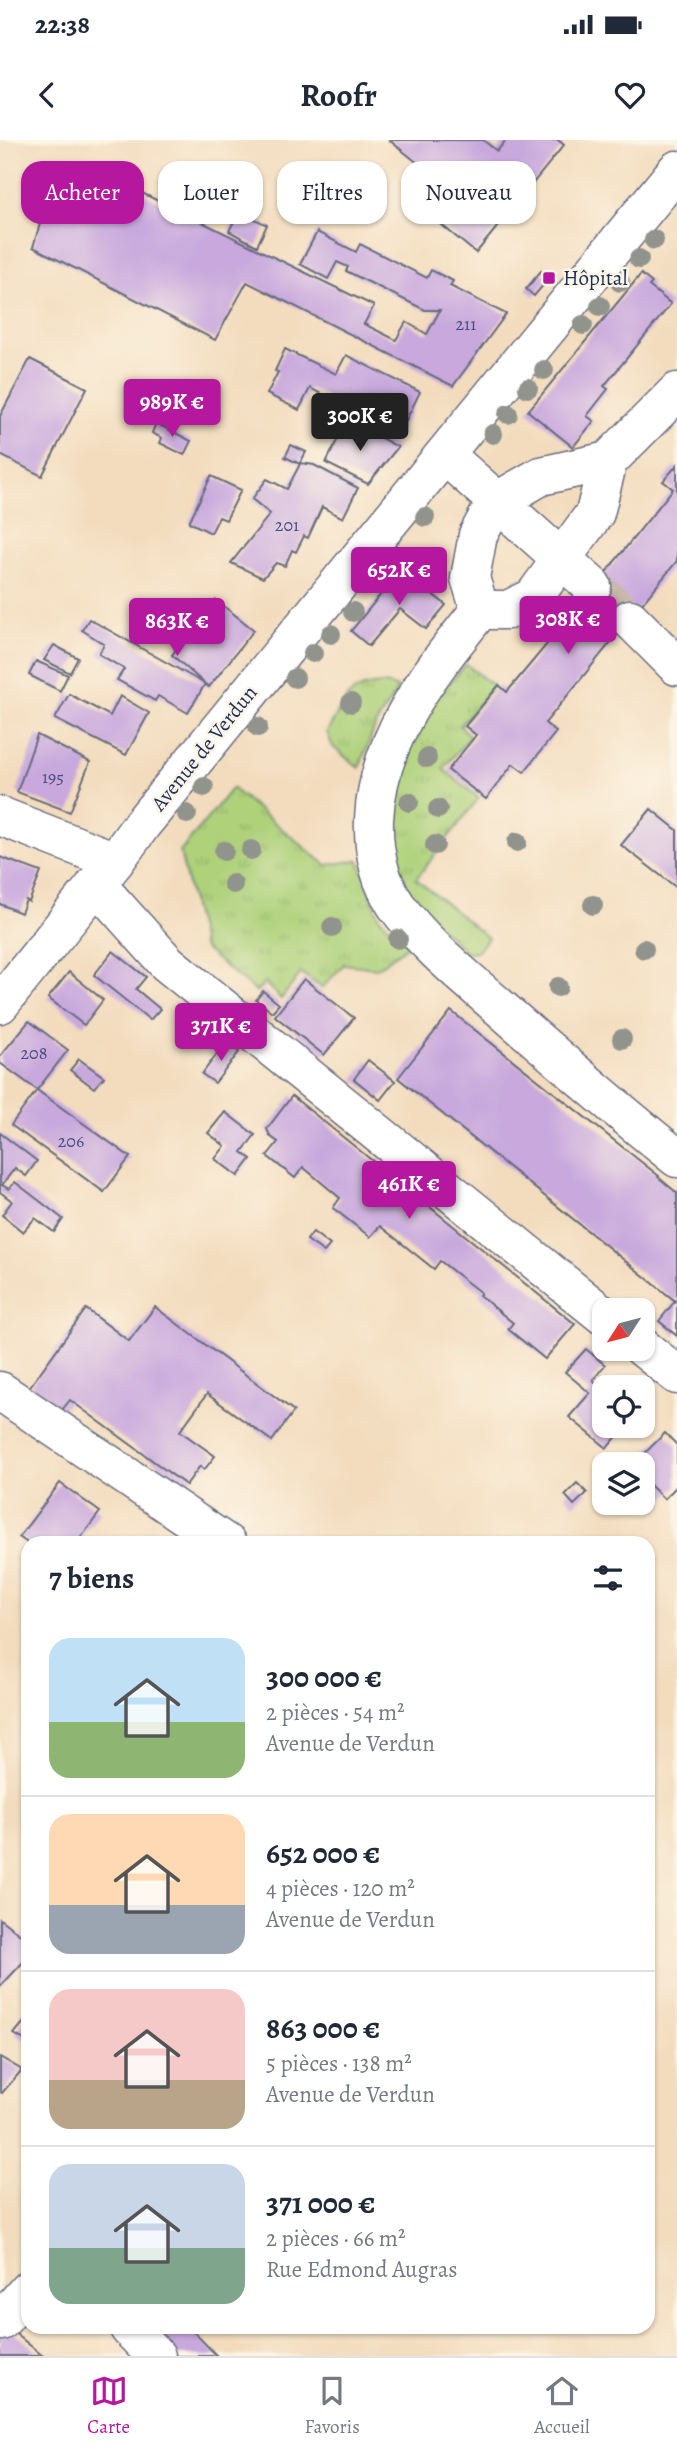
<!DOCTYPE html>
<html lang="fr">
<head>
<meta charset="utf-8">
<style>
	:root { --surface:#fff; --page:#f6f6f7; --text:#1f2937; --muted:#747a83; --line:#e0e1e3; --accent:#b5179e }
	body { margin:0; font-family:Alegreya,serif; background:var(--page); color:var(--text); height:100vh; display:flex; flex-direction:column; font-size:26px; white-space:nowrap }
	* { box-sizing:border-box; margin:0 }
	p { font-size:23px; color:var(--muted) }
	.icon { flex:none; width:38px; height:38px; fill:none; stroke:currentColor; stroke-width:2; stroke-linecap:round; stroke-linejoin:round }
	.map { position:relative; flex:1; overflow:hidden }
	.side { position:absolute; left:21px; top:1396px; width:634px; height:798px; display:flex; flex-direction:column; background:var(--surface); border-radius:21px; box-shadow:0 2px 5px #0004 }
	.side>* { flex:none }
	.guide { position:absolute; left:21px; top:21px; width:635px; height:63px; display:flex; gap:14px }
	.needle { width:46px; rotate:234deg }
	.fabs { position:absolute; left:592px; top:1158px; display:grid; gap:14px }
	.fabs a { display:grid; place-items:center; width:63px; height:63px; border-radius:14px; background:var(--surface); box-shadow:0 2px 5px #0004; font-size:35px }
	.price { position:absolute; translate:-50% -60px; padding:0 16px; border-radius:7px; background:var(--accent); color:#fff; font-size:23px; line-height:46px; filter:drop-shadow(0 2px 4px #0008) }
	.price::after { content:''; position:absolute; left:50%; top:42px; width:21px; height:16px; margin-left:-10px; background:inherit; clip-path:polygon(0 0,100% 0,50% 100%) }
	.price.on { background:#222; color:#fff }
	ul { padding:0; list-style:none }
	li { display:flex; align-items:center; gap:21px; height:175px; padding:0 28px }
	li+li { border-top:2px solid var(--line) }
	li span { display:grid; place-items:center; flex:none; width:196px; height:140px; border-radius:21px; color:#555 }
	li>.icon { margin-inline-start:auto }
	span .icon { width:84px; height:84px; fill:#fffc; stroke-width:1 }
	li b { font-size:30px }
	h2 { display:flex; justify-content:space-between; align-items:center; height:84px; padding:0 28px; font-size:30px }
	.chip { padding:0 24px; border-radius:21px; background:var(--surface); box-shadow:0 2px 5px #0004; font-size:24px; line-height:63px }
	.chip.on { background:var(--accent); color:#fff }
	.status { display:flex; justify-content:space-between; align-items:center; height:49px; padding:0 35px; background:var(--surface); direction:ltr }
	.status svg { height:19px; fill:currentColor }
	header { display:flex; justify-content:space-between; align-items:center; height:91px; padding:0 28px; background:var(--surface); font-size:32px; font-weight:700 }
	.dock { display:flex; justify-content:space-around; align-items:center; height:98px; border-top:2px solid var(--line); background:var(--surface); font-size:19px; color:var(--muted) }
	.dock a { display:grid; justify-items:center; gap:4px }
	.dock .on { color:var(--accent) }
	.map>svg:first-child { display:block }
	.grass { fill:url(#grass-tufts); stroke:#64806c; stroke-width:2 }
	.building { fill:#c8a8dd }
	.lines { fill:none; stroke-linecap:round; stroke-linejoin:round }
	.minor-tunnel { stroke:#c8b9aa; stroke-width:38; stroke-dasharray:38 19; stroke-linecap:butt }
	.minor-casing { stroke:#676c7f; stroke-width:41 }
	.major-casing { stroke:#676c7f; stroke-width:41 }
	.minor { stroke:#fff; stroke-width:38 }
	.major { stroke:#fff; stroke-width:38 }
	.tree { fill:#91938d }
	.poi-dot { fill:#b5179e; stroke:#fcf5e5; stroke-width:2.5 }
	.labels { text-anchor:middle; stroke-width:5; stroke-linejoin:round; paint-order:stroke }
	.number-label { font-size:18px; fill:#464d7e }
	.poi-label { font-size:21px; fill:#1b2f5e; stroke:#fcf5e5; text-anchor:start }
	.street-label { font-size:21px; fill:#1b2f5e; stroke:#fcf5e5 }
</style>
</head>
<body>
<div class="status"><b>22:38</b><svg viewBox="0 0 49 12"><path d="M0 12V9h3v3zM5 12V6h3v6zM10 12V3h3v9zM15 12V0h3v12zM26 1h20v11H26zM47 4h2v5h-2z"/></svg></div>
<header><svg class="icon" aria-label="back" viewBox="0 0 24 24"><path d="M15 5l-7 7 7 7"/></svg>Roofr<svg class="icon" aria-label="heart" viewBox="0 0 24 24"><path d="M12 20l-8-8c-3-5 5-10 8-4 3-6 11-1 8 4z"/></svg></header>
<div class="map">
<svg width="677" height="2216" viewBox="0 0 677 2216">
	<defs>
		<pattern id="grass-tufts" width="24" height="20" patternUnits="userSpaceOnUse" patternTransform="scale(1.75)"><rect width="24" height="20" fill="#aed17a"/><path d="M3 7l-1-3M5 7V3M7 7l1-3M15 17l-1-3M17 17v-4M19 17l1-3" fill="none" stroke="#95b46c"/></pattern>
	</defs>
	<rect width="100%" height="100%" fill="#fcf5e5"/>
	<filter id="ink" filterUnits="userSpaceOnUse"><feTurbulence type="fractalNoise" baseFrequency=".0143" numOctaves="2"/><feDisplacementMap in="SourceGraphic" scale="14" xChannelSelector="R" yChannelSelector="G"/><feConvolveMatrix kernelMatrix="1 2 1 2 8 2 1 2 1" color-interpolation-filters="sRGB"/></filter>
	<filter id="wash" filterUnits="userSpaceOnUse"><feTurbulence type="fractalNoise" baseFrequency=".00686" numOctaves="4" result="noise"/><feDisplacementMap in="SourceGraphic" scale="28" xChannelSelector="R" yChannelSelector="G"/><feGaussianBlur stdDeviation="1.57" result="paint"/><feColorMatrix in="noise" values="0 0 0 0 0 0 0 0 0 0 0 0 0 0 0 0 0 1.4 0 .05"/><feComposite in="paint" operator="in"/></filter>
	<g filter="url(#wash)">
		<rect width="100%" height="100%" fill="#f3dcbd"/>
		<g class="grass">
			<path d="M466 524 493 546 460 586 470 596 443 629 479 658 416 739 488 798 478 811 466 812C448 794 424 775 411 753 377 697 390 632 422 579 433 560 451 542 466 524Z"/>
			<path d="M385 544 398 548 376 584 359 628 333 607 327 592C345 561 346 545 385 544Z"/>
			<path d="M232 648 326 725 359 720 379 777 408 805 377 828 344 824 322 848 301 833 281 859 265 843 256 852 203 808 180 712Z"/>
		</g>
		<g id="blocks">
			<g class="building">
				<path d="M389 0H483L497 11 506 0H558L564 5 476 113 438 82 459 56Z"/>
				<path d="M107 36 374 166 364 184 396 200 406 182 427 194 440 170H425L346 131 348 127 337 122 328 139 300 124 317 92 356 112 360 104 427 138 431 130 453 141 450 146 506 174 453 246 247 142 215 200 33 107 52 44 93 64Z"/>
				<path d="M239 71 267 85 257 106 229 91Z"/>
				<path d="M541 131 549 138 534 156 526 149Z"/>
				<path d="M641 134 652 143 649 146 671 164 604 246 608 249 587 276 594 281 573 307 528 271Z"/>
				<path d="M285 209 336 234 346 215 420 252 399 294 310 248 299 270 267 254 278 232 275 231Z"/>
				<path d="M30 219 87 248 42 336 0 315V276Z"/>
				<path d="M347 280 398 307 368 344 326 323Z"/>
				<path d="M156 283 191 301 184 315 160 303 162 298 152 293Z"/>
				<path d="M291 305 306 312 300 323 314 325 358 348 343 378 322 367 308 398 304 396 296 412 292 410 285 426 276 423 263 438 231 423 270 374 252 359 267 339 287 349 300 324 285 317Z"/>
				<path d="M677 325V421L545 583 556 592 524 632 513 624 486 659 448 630 476 595 465 586 499 545 507 552 582 462 673 349 663 341Z"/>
				<path d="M211 336 241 350 226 380 219 377 211 393 189 382Z"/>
				<path d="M401 429 446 465 426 489 400 469 369 506 351 491 381 454 379 453Z"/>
				<path d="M216 460 254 490 209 547 205 544 188 573 158 556 155 561 117 540 124 529 99 514 104 504 82 490 89 479 205 544 172 515Z"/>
				<path d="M54 505 78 518 70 533 44 520Z"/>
				<path d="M36 521 68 535 60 551 29 535Z"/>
				<path d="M69 554 110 576 120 556 149 573 126 615 55 579Z"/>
				<path d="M37 595 90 622 70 672 17 652Z"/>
				<path d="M651 669 677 690V748L621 705Z"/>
				<path d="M0 717 41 732 29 762 26 760 21 773 0 764Z"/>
				<path d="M113 811 146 837 136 849 160 869 150 880 94 835Z"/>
				<path d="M69 832 103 860 84 885 48 858Z"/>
				<path d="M304 839 354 878 324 915 275 876Z"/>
				<path d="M263 851 279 864 272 872 256 860Z"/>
				<path d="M451 871 659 1036 658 1037 677 1053V1196L659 1181 675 1161 398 938Z"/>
				<path d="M29 881 68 910 37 950 130 1017 104 1052 11 985 37 950 0 923V916Z"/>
				<path d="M226 902 239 912 215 943 202 934Z"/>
				<path d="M79 919 104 937 94 948 70 930Z"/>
				<path d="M368 920 395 941 380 960 354 939Z"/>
				<path d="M292 956 575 1184 545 1219 508 1189 513 1183 479 1155 481 1153 440 1121 434 1129 380 1086 370 1097 333 1068 340 1058 303 1027 295 1038 267 1016 278 1002 270 996 267 989Z"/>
				<path d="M225 972 255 995 242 1012 251 1019 238 1036 215 1019 225 1006 208 993Z"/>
				<path d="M0 993 37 1021 26 1036 15 1028 2 1045 9 1049 15 1042 63 1079 54 1092 35 1078 23 1092 2 1075 12 1061 0 1052Z"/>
				<path d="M313 1092 330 1105 324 1112 307 1100Z"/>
				<path d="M155 1167 294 1271 272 1301 207 1254 180 1291 215 1316 204 1330 200 1326 186 1345 70 1260 58 1275 26 1252 86 1169 129 1201Z"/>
				<path d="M586 1209 605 1225 593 1240 604 1251V1286H626L607 1308 569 1277 590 1253 565 1232Z"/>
				<path d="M665 1293 677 1305V1346L664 1359 642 1337V1325H633Z"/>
				<path d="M60 1343 100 1372 79 1400 84 1404H29L19 1397Z"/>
				<path d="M577 1343 587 1353 574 1365 565 1355Z"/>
				<path d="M0 1779 28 1801V1817L0 1847Z"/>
				<path d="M28 1877V1902L14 1894Z"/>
				<path d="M0 1917 22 1930 2 1953 0 1952Z"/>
				<path d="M0 2181 43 2216H0Z"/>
				<path d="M150 2188H190L217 2216H176Z"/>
			</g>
		</g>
	</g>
	<g filter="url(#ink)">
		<use href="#blocks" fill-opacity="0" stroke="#676c7f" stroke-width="2"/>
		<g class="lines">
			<path class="minor-tunnel" d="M592 446 630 479"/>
			<g class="minor-casing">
				<g id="minor">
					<path d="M445 315 592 446"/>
					<path d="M608 321 595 373 533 458 508 470H480L470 438 478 395 496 362 541 336Z"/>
					<path d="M608 321 677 252"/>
					<path d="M480 470C430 533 378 596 374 679 373 710 379 740 396 765 421 801 466 838 498 866 557 918 616 969 677 1018"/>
					<path d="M630 479 677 526"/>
					<path d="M0 676 115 721"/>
					<path d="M0 1251 227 1404"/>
					<path d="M1 2181 28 2150"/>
					<path d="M129 2188 156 2216"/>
				</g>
			</g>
			<g class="major-casing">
				<g id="major">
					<path d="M96 744 167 823 604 1176"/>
					<path d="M0 864 115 721 142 684 677 30"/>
					<path d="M642 1207 677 1235"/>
				</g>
			</g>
			<use href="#minor" class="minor"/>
			<use href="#major" class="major"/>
		</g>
		<g class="tree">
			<circle cx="654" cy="100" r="10"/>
			<circle cx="639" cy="119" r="10"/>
			<circle cx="620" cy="142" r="10"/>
			<circle cx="600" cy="166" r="10"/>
			<circle cx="583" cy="185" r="10"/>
			<circle cx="544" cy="230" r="10"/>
			<circle cx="528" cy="248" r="10"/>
			<circle cx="508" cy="274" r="10"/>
			<circle cx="493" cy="294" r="10"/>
			<circle cx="425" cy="377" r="10"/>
			<circle cx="353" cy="472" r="10"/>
			<circle cx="331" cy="494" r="10"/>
			<circle cx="313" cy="513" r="10"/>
			<circle cx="295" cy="538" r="10"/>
			<circle cx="351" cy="563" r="10"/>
			<circle cx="258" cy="587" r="10"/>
			<circle cx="427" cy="618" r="10"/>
			<circle cx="204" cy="647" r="10"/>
			<circle cx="409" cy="662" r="10"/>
			<circle cx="438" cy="669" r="10"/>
			<circle cx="187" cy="674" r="10"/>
			<circle cx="517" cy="702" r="10"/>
			<circle cx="435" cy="705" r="10"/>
			<circle cx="251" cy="710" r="10"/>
			<circle cx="224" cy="711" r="10"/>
			<circle cx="233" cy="744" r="10"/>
			<circle cx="593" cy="765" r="10"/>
			<circle cx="332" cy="787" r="10"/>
			<circle cx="398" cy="799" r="10"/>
			<circle cx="644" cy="809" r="10"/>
			<circle cx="558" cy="847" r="10"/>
			<circle cx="622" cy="899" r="10"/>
		</g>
	</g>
	<rect class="poi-dot" x="542" y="131" width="14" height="14" rx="3.5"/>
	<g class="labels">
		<g class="number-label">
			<text x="466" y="190">211</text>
			<text x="287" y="391">201</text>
			<text x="53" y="643">195</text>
			<text x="34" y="919">208</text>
			<text x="71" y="1007">206</text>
		</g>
		<g class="poi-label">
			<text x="563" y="145">Hôpital</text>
		</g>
		<g class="street-label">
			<text transform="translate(204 608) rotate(-51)" y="7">Avenue de Verdun</text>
		</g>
	</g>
</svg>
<div class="fabs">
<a><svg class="needle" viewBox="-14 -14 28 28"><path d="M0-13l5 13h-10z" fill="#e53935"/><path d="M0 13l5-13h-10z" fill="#747a83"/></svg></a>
<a><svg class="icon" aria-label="locate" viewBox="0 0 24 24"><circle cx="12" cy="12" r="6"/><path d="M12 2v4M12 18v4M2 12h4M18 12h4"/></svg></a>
<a><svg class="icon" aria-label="layers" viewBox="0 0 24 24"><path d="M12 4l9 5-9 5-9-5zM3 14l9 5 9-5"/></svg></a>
</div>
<b class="price" style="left:172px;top:299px">989K €</b>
<b class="price on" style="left:360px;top:313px">300K €</b>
<b class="price" style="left:399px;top:467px">652K €</b>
<b class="price" style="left:568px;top:516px">308K €</b>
<b class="price" style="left:177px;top:518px">863K €</b>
<b class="price" style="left:221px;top:923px">371K €</b>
<b class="price" style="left:409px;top:1081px">461K €</b>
<div class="guide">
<a class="chip on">Acheter</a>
<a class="chip">Louer</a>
<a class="chip">Filtres</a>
<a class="chip">Nouveau</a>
</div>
<section class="side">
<h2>7 biens<svg class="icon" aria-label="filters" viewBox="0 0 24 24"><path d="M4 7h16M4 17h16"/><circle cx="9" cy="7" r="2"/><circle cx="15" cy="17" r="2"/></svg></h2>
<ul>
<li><span style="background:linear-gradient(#bfe0f5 60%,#8fb573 0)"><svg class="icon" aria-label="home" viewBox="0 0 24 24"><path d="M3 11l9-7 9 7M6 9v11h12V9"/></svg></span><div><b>300 000 €</b><p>2 pièces · 54 m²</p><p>Avenue de Verdun</p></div></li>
<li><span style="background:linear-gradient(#ffd9b3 65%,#9aa5b1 0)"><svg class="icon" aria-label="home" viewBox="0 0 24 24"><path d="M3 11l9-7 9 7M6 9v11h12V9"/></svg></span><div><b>652 000 €</b><p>4 pièces · 120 m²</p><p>Avenue de Verdun</p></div></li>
<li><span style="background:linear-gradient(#f6c9c9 65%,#b9a48a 0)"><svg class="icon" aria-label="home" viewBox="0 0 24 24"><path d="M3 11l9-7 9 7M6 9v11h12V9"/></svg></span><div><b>863 000 €</b><p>5 pièces · 138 m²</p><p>Avenue de Verdun</p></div></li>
<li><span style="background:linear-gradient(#c9d6e8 60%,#7fa58c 0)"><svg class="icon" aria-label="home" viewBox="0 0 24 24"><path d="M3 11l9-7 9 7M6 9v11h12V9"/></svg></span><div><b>371 000 €</b><p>2 pièces · 66 m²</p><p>Rue Edmond Augras</p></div></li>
</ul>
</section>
</div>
<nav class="dock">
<a class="on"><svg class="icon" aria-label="map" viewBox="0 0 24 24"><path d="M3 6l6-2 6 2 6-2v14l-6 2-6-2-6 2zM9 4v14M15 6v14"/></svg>Carte</a>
<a><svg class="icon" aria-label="saved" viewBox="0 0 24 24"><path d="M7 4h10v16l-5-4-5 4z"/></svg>Favoris</a>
<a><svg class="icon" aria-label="home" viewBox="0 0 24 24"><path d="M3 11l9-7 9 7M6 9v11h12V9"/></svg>Accueil</a>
</nav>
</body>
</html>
